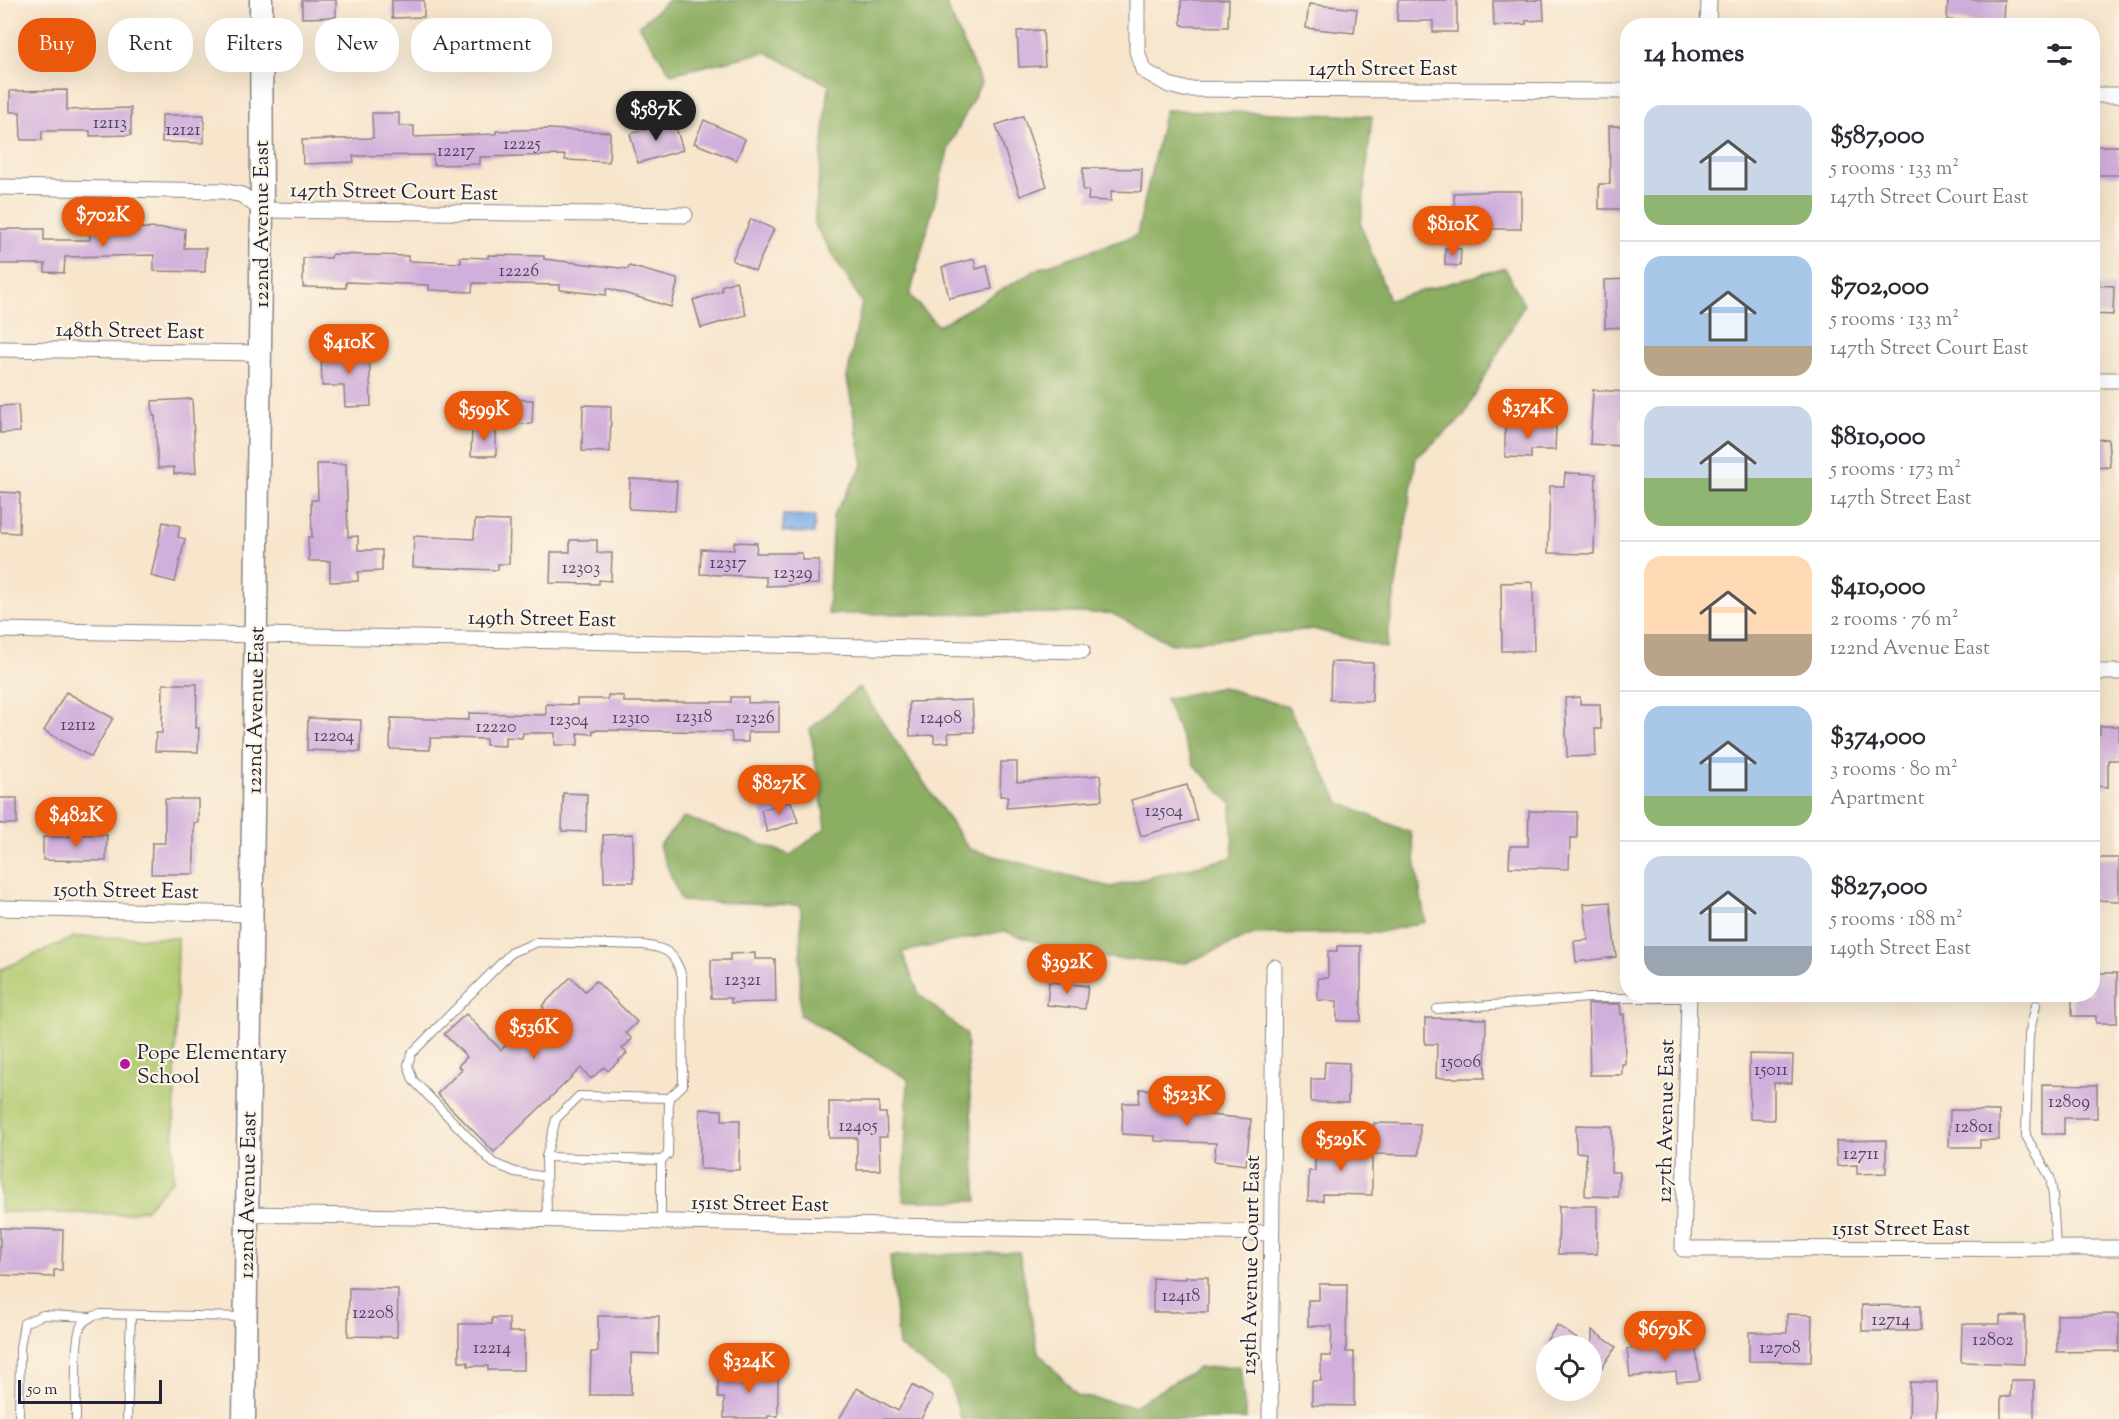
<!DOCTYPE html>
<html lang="en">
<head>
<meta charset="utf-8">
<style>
	:root { --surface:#fff; --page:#f2f2f3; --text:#2b2b33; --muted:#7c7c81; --line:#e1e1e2; --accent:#ea580c }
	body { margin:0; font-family:"Sorts Mill Goudy",serif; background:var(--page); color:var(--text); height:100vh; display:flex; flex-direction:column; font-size:22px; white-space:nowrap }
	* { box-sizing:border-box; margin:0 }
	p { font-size:20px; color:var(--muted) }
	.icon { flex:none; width:33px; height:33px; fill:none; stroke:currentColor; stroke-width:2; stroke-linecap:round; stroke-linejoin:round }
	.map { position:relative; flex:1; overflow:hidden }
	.panel { position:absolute; left:1620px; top:18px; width:480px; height:984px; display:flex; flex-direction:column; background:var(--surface); border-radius:24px; box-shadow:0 6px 24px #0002 }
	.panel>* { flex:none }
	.banner { position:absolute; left:18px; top:18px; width:570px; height:54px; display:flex; gap:12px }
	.fabs { position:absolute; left:1536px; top:1335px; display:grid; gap:12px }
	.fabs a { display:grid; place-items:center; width:66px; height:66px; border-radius:50%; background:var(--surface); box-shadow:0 6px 24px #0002; font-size:30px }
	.scale { position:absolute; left:18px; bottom:15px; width:144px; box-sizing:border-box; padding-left:6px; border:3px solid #22223b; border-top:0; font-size:16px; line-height:21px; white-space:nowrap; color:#22223b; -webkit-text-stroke:4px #fcf5e5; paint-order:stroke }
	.price { position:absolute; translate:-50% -51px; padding:0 14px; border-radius:21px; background:var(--accent); color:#fff; font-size:20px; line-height:39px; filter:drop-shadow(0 2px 3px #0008) }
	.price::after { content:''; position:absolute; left:50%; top:36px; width:18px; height:14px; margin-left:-9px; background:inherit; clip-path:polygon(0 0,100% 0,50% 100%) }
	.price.current { background:#222; color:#fff }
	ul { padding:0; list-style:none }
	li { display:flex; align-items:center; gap:18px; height:150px; padding:0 24px }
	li+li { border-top:2px solid var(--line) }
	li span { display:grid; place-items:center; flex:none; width:168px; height:120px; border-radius:18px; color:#555 }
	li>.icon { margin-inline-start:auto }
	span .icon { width:72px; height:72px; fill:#fffc; stroke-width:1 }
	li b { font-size:26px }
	h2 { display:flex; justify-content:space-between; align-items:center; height:72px; padding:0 24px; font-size:26px }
	.pill { padding:0 21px; border-radius:24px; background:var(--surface); box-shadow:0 6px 24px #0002; font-size:21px; line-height:54px }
	.pill.current { background:var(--accent); color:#fff }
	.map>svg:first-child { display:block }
	.green { fill:#b1ca6f; stroke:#6a7655; stroke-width:1.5 }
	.forest { fill:#8cae62; stroke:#57684e; stroke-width:1.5 }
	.water { fill:#78ace5; stroke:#4d6790; stroke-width:1.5 }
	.building { fill:#d1afdc }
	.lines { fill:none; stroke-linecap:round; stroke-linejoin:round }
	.lane-casing { stroke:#8c8484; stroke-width:10 }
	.street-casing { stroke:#8c8484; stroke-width:17 }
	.secondary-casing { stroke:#8c8484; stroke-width:25 }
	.lane { stroke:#fff; stroke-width:8 }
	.street { stroke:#fff; stroke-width:15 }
	.secondary { stroke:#fff; stroke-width:22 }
	.poi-dot { fill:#b5179e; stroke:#fcf5e5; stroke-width:2 }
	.labels { text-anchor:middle; stroke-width:4.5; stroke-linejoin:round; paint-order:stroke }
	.number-label { font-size:18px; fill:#4e4563 }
	.street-label { font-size:21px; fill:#22223b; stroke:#fcf5e5 }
	.poi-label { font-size:21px; fill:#22223b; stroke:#fcf5e5; text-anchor:start }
</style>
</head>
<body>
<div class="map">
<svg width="2119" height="1419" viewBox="0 0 2119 1419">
	<rect width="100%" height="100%" fill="#fcf5e5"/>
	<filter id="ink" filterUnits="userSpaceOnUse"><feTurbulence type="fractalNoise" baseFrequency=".0167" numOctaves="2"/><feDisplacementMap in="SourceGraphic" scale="12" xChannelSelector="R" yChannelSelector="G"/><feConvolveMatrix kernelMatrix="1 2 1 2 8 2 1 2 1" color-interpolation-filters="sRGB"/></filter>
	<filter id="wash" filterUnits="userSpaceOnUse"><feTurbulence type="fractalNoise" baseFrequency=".008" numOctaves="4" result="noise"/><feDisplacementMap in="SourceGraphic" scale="24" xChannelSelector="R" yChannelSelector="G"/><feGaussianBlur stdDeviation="1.35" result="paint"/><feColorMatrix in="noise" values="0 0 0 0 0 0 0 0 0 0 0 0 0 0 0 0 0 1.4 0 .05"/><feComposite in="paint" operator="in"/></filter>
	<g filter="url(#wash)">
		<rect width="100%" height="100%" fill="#f7e5cc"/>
		<path class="green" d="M74 937 178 938 173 1179 146 1209 124 1214 0 1212V970Z"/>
		<g class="forest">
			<path d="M669 0H944L981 83 949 147 910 295 938 326 1040 268 1137 235 1165 110 1372 116 1361 225 1389 300 1505 268 1524 305 1463 417 1416 458 1386 648 1313 629 1172 644 1111 613 828 614 833 516 863 465 847 378 862 302 814 224 829 85 766 52 671 74 639 26Z"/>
			<path d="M859 687 969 849 1111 887 1233 857 1231 803 1194 765 1165 699 1222 687 1288 707 1340 803 1411 833 1425 922 1376 933 1254 934 1186 963 1077 956 1004 931 902 952 919 994 966 1034 977 1201H903L908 1079 800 1015 801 905 681 901 659 846 684 817 791 855 826 827 810 729Z"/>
			<path d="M1019 1252 1038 1352 1078 1396 1134 1406 1198 1368 1240 1366 1246 1419H961L949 1382 899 1346 890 1256Z"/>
		</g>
		<path class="water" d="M783 515 815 516 814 533 783 532Z"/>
		<g id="blocks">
			<g class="building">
				<path d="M302 0H336V17L302 18Z"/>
				<path d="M392 0H424V17L392 18Z"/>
				<path d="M1181 0H1229L1228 27 1185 26 1181 24Z"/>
				<path d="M1398 0H1457V32H1433V21H1397Z"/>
				<path d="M1543 0 1544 20 1526 21V24L1494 26 1493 1Z"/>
				<path d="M1948 0H2004L2003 23 1947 20Z"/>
				<path d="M1309 4 1357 9 1354 33 1306 28Z"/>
				<path d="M1043 30 1045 66 1019 67 1017 31Z"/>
				<path d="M67 90V110L131 108V135L90 136V131H42V140H21L20 112H10V91Z"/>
				<path d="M372 113H399V126H414V137L496 134V131L547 129 610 132 609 162 565 160V155L480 157V164L434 165 433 155 353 156 354 162 303 164 302 140 373 138Z"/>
				<path d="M162 115H204V143L162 142Z"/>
				<path d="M1023 116 1047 186 1020 196 996 125Z"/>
				<path d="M704 120 745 139 736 160 694 143Z"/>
				<path d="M674 121 683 150 638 163 630 134Z"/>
				<path d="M1609 126H1628V209H1599V184H1610Z"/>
				<rect x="2092" y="146" width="27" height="29"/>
				<path d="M1083 168 1142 169 1141 192 1111 191V201L1088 200 1089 190H1083Z"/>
				<path d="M1496 191H1521V229H1455L1454 193Z"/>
				<path d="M751 219 774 229 755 271 732 260Z"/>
				<path d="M136 228 185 229 184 248H206L205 272 154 271V255L65 257 64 273 45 272V264H0V229H44V240H90V229Z"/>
				<path d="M1445 248 1461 249 1460 266 1445 265Z"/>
				<path d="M332 254 408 256V261L461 263V257L488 258V255L544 256V259L628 269 629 266 677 279V285L671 307 607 288 606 295 560 290V285L473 283 472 292 429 290V285L346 282V288L303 287V258H331Z"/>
				<path d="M974 259 976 269 987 266 992 289 949 298 942 267Z"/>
				<path d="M1628 279V327L1605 328 1604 280Z"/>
				<path d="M736 281 746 315 701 328 693 300 722 291 721 286Z"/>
				<path d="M2092 285 2114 286 2113 315 2092 314Z"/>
				<path d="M369 351 371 406 345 407 344 386H322L321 352Z"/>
				<path d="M1593 390 1628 392V416H1621L1620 446 1590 444Z"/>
				<path d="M192 399 196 473 174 474V467L158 468 155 416H153L152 401Z"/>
				<path d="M498 399 533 400 532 424 497 423Z"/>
				<path d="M18 405 20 432 0 433V406Z"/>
				<path d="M583 405 611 406 610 452 582 451Z"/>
				<path d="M1505 426 1556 427 1555 450H1531V458L1505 457Z"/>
				<path d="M472 428H496V456H471Z"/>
				<path d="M2108 439 2110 467 2092 468V440Z"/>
				<path d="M317 464H346L348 537 358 536V550H382V571L358 572V581L330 582V561H309L308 537H312L311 500H318Z"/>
				<path d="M1565 473 1596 474 1594 554 1548 553 1550 486H1564Z"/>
				<path d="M630 479 677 481 675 511 629 509Z"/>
				<path d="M0 492 20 493 19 533 0 532Z"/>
				<path d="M475 520 510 521 509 564H498V570L413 567 414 536 474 539Z"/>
				<path d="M163 522 180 526 178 537 185 539 175 582 151 576Z"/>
				<path d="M570 540H597V553H612L611 581 599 580V584L550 583 551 552H570Z"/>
				<path d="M734 542 757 543 756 553H802V560H819V584L766 586V577L700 574 701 549 734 550Z"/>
				<path d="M1533 582 1534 651H1502L1501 583Z"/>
				<path d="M1331 662 1373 663 1372 701 1330 700Z"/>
				<path d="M163 684H197L196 728H199L198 752 155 751 156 733H162Z"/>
				<path d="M66 692 113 718 91 757 44 731Z"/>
				<path d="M608 695 624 696V702H731V697H748V703L779 702V732H748V742H732L731 732 593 730V734L578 733V745H555V733H523L522 738 505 737V746L486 745V739L446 738H430V750L390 749 391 718 469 720V713L546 715V704L577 705V699H608Z"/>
				<path d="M1580 697V704H1600L1601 729H1595L1596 756 1567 757 1565 698Z"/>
				<path d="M972 700 974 732 948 733 949 742 934 743V735L910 736 909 702Z"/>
				<path d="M308 718 361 720 360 752 307 750Z"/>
				<path d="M2100 726H2119V760H2108V787L2092 786V734H2100Z"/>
				<path d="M1001 762H1017V782L1100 775 1102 800 1006 808 1008 796H1000Z"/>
				<path d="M1187 785 1197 820 1141 836 1131 800Z"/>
				<path d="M563 793 587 794 586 832 562 831Z"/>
				<rect x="0" y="798" width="17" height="26"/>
				<path d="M165 799H198V823H194V874H151L152 843H165Z"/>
				<path d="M791 801 798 822 767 832 761 810Z"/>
				<path d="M1529 811 1577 812V838H1570L1569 869 1509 867 1510 846H1528Z"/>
				<path d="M69 834 107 835 106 861 43 860V837H69Z"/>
				<path d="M633 834 634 882H604L603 835Z"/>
				<path d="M2092 858H2119V901L2092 900Z"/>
				<path d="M1610 902 1616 957 1576 962 1574 941 1588 940 1584 904Z"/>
				<path d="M1337 946H1361V1021H1337V1001L1318 1000V978H1328V951H1337Z"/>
				<path d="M755 953V959H775L776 1002 731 1003V998H711V960H730V954Z"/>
				<path d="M2092 973H2117V1023H2096V1016H2072V994H2092Z"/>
				<path d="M571 977 585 991 596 981 637 1022 626 1033 632 1039 622 1049 627 1053 608 1071 604 1067 591 1079 581 1068 494 1152 437 1094 462 1069 458 1066 467 1057 444 1034 466 1014 501 1050 544 1008 542 1006Z"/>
				<path d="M1049 982 1088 986 1085 1009 1047 1005Z"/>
				<path d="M1588 1004H1620L1621 1015 1624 1014 1625 1064H1622V1075H1590Z"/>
				<path d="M1425 1018 1486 1019 1485 1078H1436L1437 1044H1425Z"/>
				<path d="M1749 1054 1793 1055 1792 1083H1774V1120L1750 1119Z"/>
				<path d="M1325 1062 1349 1063 1348 1103 1311 1102V1079H1324Z"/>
				<path d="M2042 1084 2097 1085V1118H2064V1134H2042Z"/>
				<path d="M1140 1089 1162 1090 1161 1104 1189 1105V1113L1251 1119 1246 1165 1214 1161 1216 1143 1155 1141V1136L1122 1134 1123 1103H1139Z"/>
				<path d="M829 1102H879V1113H886L887 1137H879L880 1170H857V1138H829Z"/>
				<path d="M700 1109 722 1110V1120H740L739 1170 700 1169Z"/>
				<path d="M1950 1110 1999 1111V1140H1980V1147H1949Z"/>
				<path d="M1374 1123 1420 1124 1419 1155 1374 1154Z"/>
				<path d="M1576 1125 1612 1126 1611 1172H1619L1618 1197 1585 1196 1586 1153 1576 1152Z"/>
				<path d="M1886 1140V1173L1857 1174V1165L1837 1166 1836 1141Z"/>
				<path d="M1315 1145 1372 1146V1195L1323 1194V1201H1308L1309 1171H1315Z"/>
				<path d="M1559 1206H1597V1254H1558Z"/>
				<path d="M0 1228 63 1230 62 1270H54V1277L0 1275Z"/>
				<path d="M1186 1277H1208V1312H1153V1278L1186 1279Z"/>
				<path d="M1319 1284H1347L1346 1352H1354V1406L1312 1405V1381H1321V1356H1331L1332 1326H1308V1300H1319Z"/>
				<path d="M349 1288 398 1289 397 1337 348 1336Z"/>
				<path d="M1862 1305 1920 1306V1331H1862Z"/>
				<path d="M1787 1314 1812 1315 1811 1362 1749 1361V1332L1787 1333Z"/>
				<path d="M2119 1314V1351L2057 1352V1315Z"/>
				<path d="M598 1316H659L658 1354 631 1353V1395H590L591 1352H598Z"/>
				<path d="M2000 1316H2025L2024 1364 1961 1362 1962 1324H2000Z"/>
				<path d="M492 1318H509V1332H524V1370H488V1366H468V1362H459V1324H492Z"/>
				<path d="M1557 1325 1587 1346H1543Z"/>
				<path d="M1592 1330 1616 1347 1592 1382Z"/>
				<path d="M1671 1344V1347L1695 1344 1700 1380 1677 1382 1676 1372 1630 1377 1627 1349Z"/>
				<path d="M718 1370H752V1373H778V1416H768V1418H724V1398H718Z"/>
				<path d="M2011 1380H2034V1419H2001V1397H2010Z"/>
				<path d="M1910 1382 1937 1383 1936 1419H1909Z"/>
				<path d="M912 1385 933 1397 921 1419H839L857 1388 898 1411Z"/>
			</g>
		</g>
	</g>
	<g filter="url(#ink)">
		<use href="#blocks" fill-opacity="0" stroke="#8c8484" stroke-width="1.5"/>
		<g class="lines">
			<g class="lane-casing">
				<g id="lane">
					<path d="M2036 1005 2029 1035 2026 1136 2050 1177 2053 1195 2056 1248"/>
					<path d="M1437 1009 1589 998H1688"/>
					<path d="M546 1157 661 1160 668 1155 669 1098 683 1085 682 976C674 952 667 948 643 945L538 942 512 952 411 1054 408 1065 413 1080 493 1163 515 1172 546 1177"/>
					<path d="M547 1220 546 1157 556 1119 579 1096 669 1098"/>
					<path d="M661 1222V1160"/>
					<path d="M19 1419 20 1348 24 1323 43 1315 90 1317"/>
					<path d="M76 1419C76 1401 74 1339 81 1326 86 1318 93 1316 101 1314L243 1317"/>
					<path d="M127 1419 131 1316"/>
				</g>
			</g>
			<g class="street-casing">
				<g id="street">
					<path d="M1137 0V51L1143 70 1169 85 1184 89 1628 91"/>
					<path d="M1708 26 1709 0"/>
					<path d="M2092 95H2119"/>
					<path d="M0 187 223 191 242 195 262 210 685 215"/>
					<path d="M0 349 259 353"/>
					<path d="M2092 380H2119"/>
					<path d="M0 630 1082 651"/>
					<path d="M2092 672H2119"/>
					<path d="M0 908 252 914"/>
					<path d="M1689 994 1683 1249 2119 1248"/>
					<path d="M247 1214 1271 1233"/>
					<path d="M1270 1419 1274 967"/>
				</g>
			</g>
			<g class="secondary-casing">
				<path id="secondary" d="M244 1419 262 210 261 0"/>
			</g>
			<use href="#lane" class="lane"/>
			<use href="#street" class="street"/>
			<use href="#secondary" class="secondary"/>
		</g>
	</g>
	<circle class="poi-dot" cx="125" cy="1064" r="6"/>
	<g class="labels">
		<g class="number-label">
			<text x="110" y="128">12113</text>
			<text x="183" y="135">12121</text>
			<text x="522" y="149">12225</text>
			<text x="456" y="156">12217</text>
			<text x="519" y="276">12226</text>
			<text x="728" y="568">12317</text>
			<text x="581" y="573">12303</text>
			<text x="793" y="578">12329</text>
			<text x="694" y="722">12318</text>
			<text x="631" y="723">12310</text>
			<text x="755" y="723">12326</text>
			<text x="941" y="723">12408</text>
			<text x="569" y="725">12304</text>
			<text x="78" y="730">12112</text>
			<text x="496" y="732">12220</text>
			<text x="334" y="741">12204</text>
			<text x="1164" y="816">12504</text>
			<text x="743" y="985">12321</text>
			<text x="1461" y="1067">15006</text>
			<text x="1771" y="1075">15011</text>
			<text x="2069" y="1107">12809</text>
			<text x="858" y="1131">12405</text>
			<text x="1974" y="1132">12801</text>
			<text x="1861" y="1159">12711</text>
			<text x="1181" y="1301">12418</text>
			<text x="373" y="1318">12208</text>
			<text x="1891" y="1325">12714</text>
			<text x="1993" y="1345">12802</text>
			<text x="492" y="1353">12214</text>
			<text x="1780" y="1353">12708</text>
		</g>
		<g class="street-label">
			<text x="1383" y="75">147th Street East</text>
			<text transform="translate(394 191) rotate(1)" y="7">147th Street Court East</text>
			<text transform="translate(261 224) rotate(-90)" y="7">122nd Avenue East</text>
			<text transform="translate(130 330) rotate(1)" y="7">148th Street East</text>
			<text transform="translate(542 618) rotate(1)" y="7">149th Street East</text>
			<text transform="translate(255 710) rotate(-89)" y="7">122nd Avenue East</text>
			<text transform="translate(126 890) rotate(1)" y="7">150th Street East</text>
			<text transform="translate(1665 1121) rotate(-89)" y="7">127th Avenue East</text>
			<text transform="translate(247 1195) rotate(-89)" y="7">122nd Avenue East</text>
			<text transform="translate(760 1203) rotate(1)" y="7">151st Street East</text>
			<text x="1901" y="1235">151st Street East</text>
			<text transform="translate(1250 1265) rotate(-89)" y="7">125th Avenue Court East</text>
		</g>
		<g class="poi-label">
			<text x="137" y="1059">Pope Elementary<tspan x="137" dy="24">School</tspan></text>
		</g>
	</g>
</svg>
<div class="fabs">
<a><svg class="icon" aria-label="locate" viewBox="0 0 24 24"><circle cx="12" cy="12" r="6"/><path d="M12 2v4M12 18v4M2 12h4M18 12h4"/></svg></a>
</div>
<div class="scale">50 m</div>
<b class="price current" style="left:656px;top:142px">$587K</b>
<b class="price" style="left:103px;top:248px">$702K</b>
<b class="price" style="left:1453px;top:257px">$810K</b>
<b class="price" style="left:349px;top:375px">$410K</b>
<b class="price" style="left:1528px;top:440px">$374K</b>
<b class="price" style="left:484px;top:442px">$599K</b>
<b class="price" style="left:779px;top:816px">$827K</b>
<b class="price" style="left:76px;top:848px">$482K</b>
<b class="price" style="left:1067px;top:995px">$392K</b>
<b class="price" style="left:534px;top:1060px">$536K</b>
<b class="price" style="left:1187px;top:1127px">$523K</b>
<b class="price" style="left:1341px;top:1172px">$529K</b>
<b class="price" style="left:1665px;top:1362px">$679K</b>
<b class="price" style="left:749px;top:1394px">$324K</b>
<div class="banner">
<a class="pill current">Buy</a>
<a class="pill">Rent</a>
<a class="pill">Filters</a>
<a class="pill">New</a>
<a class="pill">Apartment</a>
</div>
<section class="panel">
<h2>14 homes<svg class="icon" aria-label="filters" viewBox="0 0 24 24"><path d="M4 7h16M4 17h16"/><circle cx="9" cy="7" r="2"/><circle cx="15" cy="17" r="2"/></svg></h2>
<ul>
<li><span style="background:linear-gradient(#c9d6e8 75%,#8fb573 0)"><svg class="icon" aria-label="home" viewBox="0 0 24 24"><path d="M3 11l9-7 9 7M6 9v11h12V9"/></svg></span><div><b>$587,000</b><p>5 rooms · 133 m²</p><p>147th Street Court East</p></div></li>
<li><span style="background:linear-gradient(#a9c7e8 75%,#b9a48a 0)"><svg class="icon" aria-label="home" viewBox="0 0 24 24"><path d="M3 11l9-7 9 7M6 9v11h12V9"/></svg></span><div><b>$702,000</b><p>5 rooms · 133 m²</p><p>147th Street Court East</p></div></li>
<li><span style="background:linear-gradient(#c9d6e8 60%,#8fb573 0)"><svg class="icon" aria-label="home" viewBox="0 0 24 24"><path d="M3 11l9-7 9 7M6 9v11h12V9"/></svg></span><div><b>$810,000</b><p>5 rooms · 173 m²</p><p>147th Street East</p></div></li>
<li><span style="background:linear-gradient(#ffd9b3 65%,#b9a48a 0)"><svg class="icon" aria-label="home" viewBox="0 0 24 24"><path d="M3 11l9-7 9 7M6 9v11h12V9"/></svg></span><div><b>$410,000</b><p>2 rooms · 76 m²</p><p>122nd Avenue East</p></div></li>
<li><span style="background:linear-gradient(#a9c7e8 75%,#8fb573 0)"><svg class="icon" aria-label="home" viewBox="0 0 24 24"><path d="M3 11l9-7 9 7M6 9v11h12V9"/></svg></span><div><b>$374,000</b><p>3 rooms · 80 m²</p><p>Apartment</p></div></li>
<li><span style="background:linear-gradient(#c9d6e8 75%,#9aa5b1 0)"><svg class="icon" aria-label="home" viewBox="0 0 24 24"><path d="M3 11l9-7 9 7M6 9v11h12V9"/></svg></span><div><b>$827,000</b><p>5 rooms · 188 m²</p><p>149th Street East</p></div></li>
</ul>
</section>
</div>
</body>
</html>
